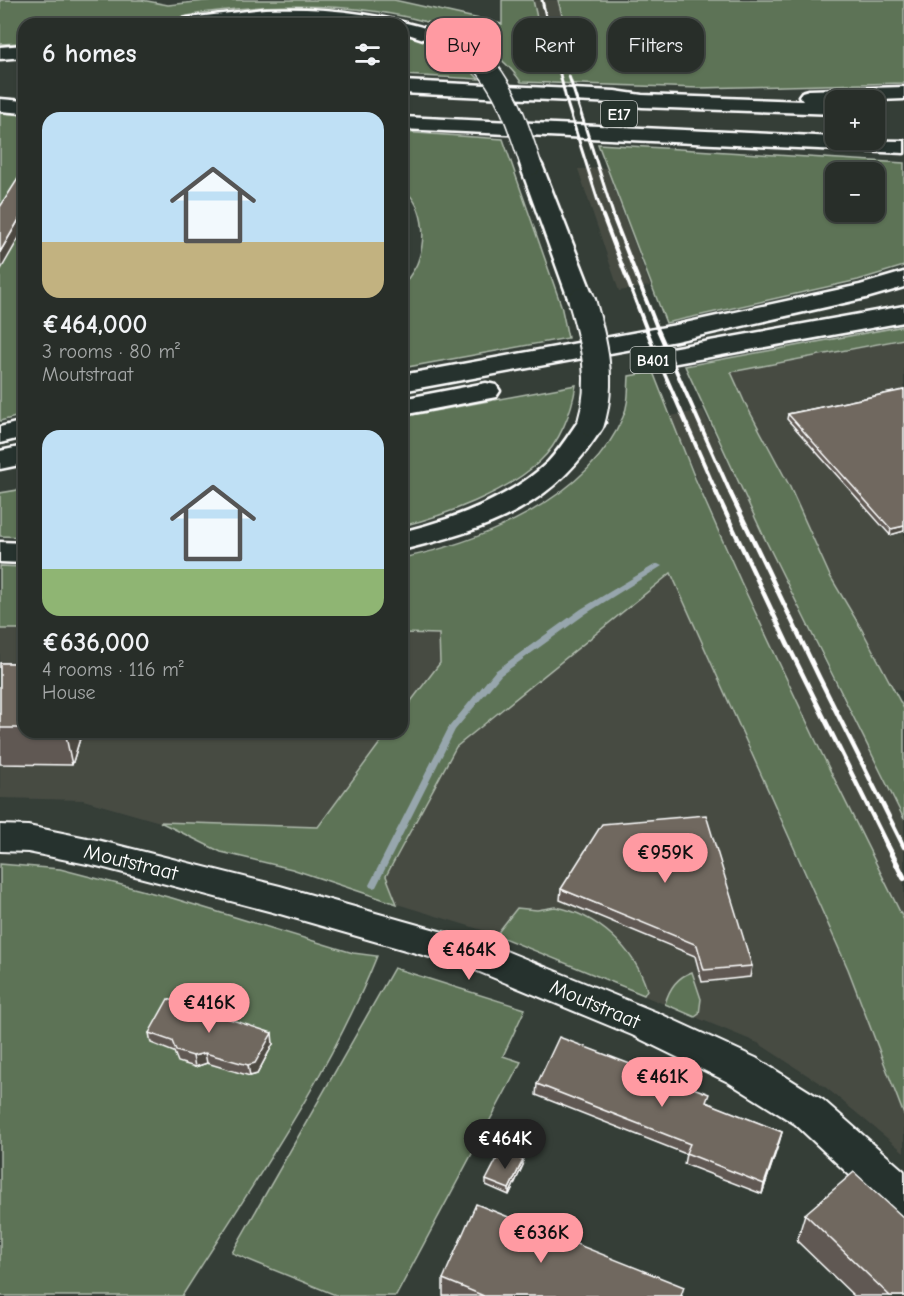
<!DOCTYPE html>
<html lang="en">
<head>
<meta charset="utf-8">
<style>
	:root { --surface:#282e29; --page:#343a35; --text:#f1f3f6; --muted:#a5a8a8; --line:#444a46; --accent:#ff9aa2 }
	body { margin:0; font-family:"Comic Neue",sans-serif; background:var(--page); color:var(--text); height:100vh; display:flex; flex-direction:column; font-size:22px; white-space:nowrap }
	* { box-sizing:border-box; margin:0 }
	p { font-size:20px; color:var(--muted) }
	.icon { flex:none; width:33px; height:33px; fill:none; stroke:currentColor; stroke-width:2; stroke-linecap:round; stroke-linejoin:round }
	.map { position:relative; flex:1; overflow:hidden }
	.drawer { position:absolute; left:18px; top:18px; width:390px; height:720px; display:flex; flex-direction:column; background:var(--surface); border-radius:18px; box-shadow:0 2px 4px #0004,0 0 0 2px var(--line) }
	.drawer>* { flex:none }
	.hud { position:absolute; left:426px; top:18px; width:387px; height:54px; display:flex; gap:12px }
	.buttons { position:absolute; left:825px; top:90px; display:grid; gap:12px }
	.buttons a { display:grid; place-items:center; width:60px; height:60px; border-radius:12px; background:var(--surface); box-shadow:0 2px 4px #0004,0 0 0 2px var(--line); font-size:30px }
	.price { position:absolute; translate:-50% -51px; padding:0 14px; border-radius:21px; background:var(--accent); color:#111; font-size:20px; line-height:39px; filter:drop-shadow(0 2px 3px #0008) }
	.price::after { content:''; position:absolute; left:50%; top:36px; width:18px; height:14px; margin-left:-9px; background:inherit; clip-path:polygon(0 0,100% 0,50% 100%) }
	.price.selected { background:#222; color:#fff }
	ul { padding:0; list-style:none }
	li { display:grid; align-content:center; gap:12px; height:318px; padding:0 24px }
	li span { display:grid; place-items:center; height:186px; border-radius:18px; color:#555 }
	li>.icon { margin-inline-start:auto }
	span .icon { width:108px; height:108px; fill:#fffc; stroke-width:1 }
	li b { font-size:26px }
	h2 { display:flex; justify-content:space-between; align-items:center; height:72px; padding:0 24px; font-size:26px }
	.pill { padding:0 21px; border-radius:18px; background:var(--surface); box-shadow:0 2px 4px #0004,0 0 0 2px var(--line); font-size:21px; line-height:54px }
	.pill.selected { background:var(--accent); color:#111 }
	.map>svg:first-child { display:block }
	.built { fill:#474b43 }
	.green { fill:#5d7357; stroke:#aeb9ab; stroke-width:1.5; fill-rule:evenodd }
	.lines { fill:none; stroke-linecap:round; stroke-linejoin:round }
	.stream { fill:#97a6ad; fill-rule:evenodd }
	.minor-casing { stroke:#fff; stroke-width:4 }
	.motorway-casing { stroke:#fff; stroke-width:5 }
	.minor { fill:#26332d; fill-rule:evenodd }
	.motorway { fill:#26332d; fill-rule:evenodd }
	.rail-far3 { stroke:#fff; stroke-width:3 }
	.rail-far2 { stroke:#fff; stroke-width:4 }
	.rail-far1 { stroke:#fff; stroke-width:4.5 }
	.rail { stroke:#fff; stroke-width:6 }
	.motorway-bridge-far1-casing { stroke:#fff; stroke-width:23; stroke-linecap:butt }
	.motorway-bridge-casing { stroke:#fff; stroke-width:30; stroke-linecap:butt }
	.motorway-bridge-far1 { stroke:#26332d; stroke-width:20 }
	.motorway-bridge { stroke:#26332d; stroke-width:26 }
	.wall { fill:#605952; stroke:#fff; stroke-width:1.5 }
	.shaded-wall { fill:#4e4942; stroke:#fff; stroke-width:1.5 }
	.building { fill:#70685f; stroke:#fff; stroke-width:1.5 }
	.labels { text-anchor:middle; stroke-width:4.5; stroke-linejoin:round; paint-order:stroke }
	.shield { fill:#26332d; stroke:#bec2c0; stroke-width:1.5 }
	.shield-label { font-size:16px; font-weight:bold; fill:#fff }
	.near-street-label { font-size:21px; fill:#fff; stroke:#26332d }
</style>
</head>
<body>
<div class="map">
<svg width="904" height="1296" viewBox="0 0 904 1296">
	<rect width="100%" height="100%" fill="#353e37"/>
	<filter id="ink" filterUnits="userSpaceOnUse"><feTurbulence type="fractalNoise" baseFrequency=".0167" numOctaves="2"/><feDisplacementMap in="SourceGraphic" scale="12" xChannelSelector="R" yChannelSelector="G"/><feConvolveMatrix kernelMatrix="1 2 1 2 8 2 1 2 1" color-interpolation-filters="sRGB"/></filter>
	<g filter="url(#ink)">
		<g class="built">
			<path d="M533 0H558L573 59H547Z"/>
			<path d="M606 168 650 286 619 291 578 169Z"/>
			<path d="M904 339V692L891 687 861 628 830 576 789 485 744 401 731 372Z"/>
			<path d="M703 410 827 667 904 819V920L822 754 741 582 670 416Z"/>
			<path d="M671 573 805 876 865 1006 904 1112V1152L824 1086 758 1043 492 933 397 904 386 877 456 747Z"/>
			<path d="M0 629H24V732H388L317 827 160 822 83 800 0 798Z"/>
			<path d="M402 633 440 634V663L402 713Z"/>
		</g>
		<g class="green">
			<path d="M0 0H142L168 5 214 0H394L502 24V0H533L549 70H576L558 0H904V83L699 88 521 82C466 0 297 0 210 12 187 15 165 22 142 24 104 27 63 24 24 24V43L0 44Z"/>
			<path d="M268 18 361 22 376 24H211Z"/>
			<path d="M402 30 447 47 479 79 402 75Z"/>
			<path d="M0 113 24 115V415L0 421Z"/>
			<path d="M402 132 503 139 561 305 568 338 402 368C402 352 398 302 402 289 406 279 415 271 418 261 427 237 424 204 402 188Z"/>
			<path d="M598 144 904 163V266L858 280 666 323ZM836 172H874V212H836Z"/>
			<path d="M904 326V339L731 372 744 401 789 485 830 576 861 628 904 709V819L764 537 685 366Z"/>
			<path d="M653 372 694 476 741 582 822 754 904 920V1115L848 969 671 573 456 747 386 876 397 904 292 869 221 852 160 822 318 827 388 732H402V713L440 663 439 634 402 633V558C482 542 589 498 623 417 629 404 628 390 629 376Z"/>
			<path d="M576 385C572 411 560 443 539 462 507 492 444 516 402 526V417Z"/>
			<path d="M24 489V537L0 536V493Z"/>
			<path d="M0 566 24 567V629H0Z"/>
			<path d="M0 864 60 869 172 898 353 953 377 956C329 1076 251 1187 182 1296H0Z"/>
			<path d="M555 907C597 914 635 949 647 990L644 995 496 935 517 908 537 910Z"/>
			<path d="M394 968 525 1009 503 1056 521 1062 396 1296H338L232 1253Z"/>
			<path d="M692 972 701 999 699 1014 695 1017 665 1004C669 989 677 977 692 972Z"/>
		</g>
		<g class="lines">
			<path class="stream" d="M656 564H658L662 566 587 613 501 675 455 730 376 887 373 888 370 887 369 885 449 727 495 671 581 609Z"/>
			<g class="minor-casing">
				<path id="minor" d="M0 825 28 826 97 840 280 886 496 947 658 1013 756 1058 823 1100 904 1171V1217L889 1212 795 1124 728 1082 632 1035 475 970 280 914 97 866 28 852 0 851Z"/>
			</g>
			<g class="motorway-casing">
				<g id="motorway">
					<path d="M265 9C325 7 381 13 438 32 454 36 477 43 487 57L484 61H470L445 46 402 32V24L292 19 224 24H179L181 20 188 18Z"/>
					<path d="M24 45V57L0 59V47Z"/>
					<path d="M402 81 615 91 642 95 803 101 799 96 802 92 809 90 904 87V99L827 102H836V114L642 107 615 103 402 93Z"/>
					<path d="M0 99 24 101V113L0 111Z"/>
					<path d="M402 117 836 137V140L904 141V153L402 129Z"/>
					<path d="M531 158 539 160 542 165 595 301 591 306 582 309 573 306 569 301 520 165 523 160Z"/>
					<path d="M904 272V287L866 298 676 341 402 391V375L676 325 860 285Z"/>
					<path d="M904 306V322L660 366 651 364 647 358 651 352 660 350Z"/>
					<path d="M486 383 496 385 500 391 496 397 402 415V399Z"/>
					<path d="M591 415 601 417 605 423C555 507 492 528 402 550V532C454 519 509 499 548 462 561 448 570 433 581 417Z"/>
					<path d="M24 421V437L0 443V427Z"/>
					<path d="M24 446V464L0 469V451Z"/>
					<path d="M0 542 24 543V563L0 562Z"/>
				</g>
			</g>
			<use href="#minor" class="minor"/>
			<use href="#motorway" class="motorway"/>
			<g class="rail-far3">
				<path d="M542 0 567 103 603 217"/>
				<path d="M569 76 614 217"/>
			</g>
			<g class="rail-far2">
				<path d="M603 216 656 354 717 494"/>
				<path d="M613 216 658 330 731 494"/>
			</g>
			<g class="rail-far1">
				<path d="M716 492 787 643 888 847"/>
				<path d="M730 492 819 677 904 847"/>
			</g>
			<path class="rail" d="M887 845 904 878"/>
			<g class="motorway-bridge-far1-casing">
				<path id="motorway-bridge-far1" d="M477 57C507 88 518 125 531 165"/>
			</g>
			<g class="motorway-bridge-casing">
				<path id="motorway-bridge" d="M582 301C594 342 604 381 591 423"/>
			</g>
			<use href="#motorway-bridge-far1" class="motorway-bridge-far1"/>
			<use href="#motorway-bridge" class="motorway-bridge"/>
		</g>
		<g class="wall">
			<path d="M904 390V531L890 535 787 419 788 414Z"/>
			<path d="M0 663H24V732H82L72 765 0 764Z"/>
			<path d="M561 889 752 966 750 977 702 982 695 956 560 900Z"/>
			<path d="M149 1033 273 1044 257 1074 250 1076 207 1063 195 1067 178 1062 174 1052 151 1043Z"/>
			<path d="M537 1084 707 1103 782 1132 762 1194 684 1164 686 1154 536 1095Z"/>
			<path d="M523 1165 509 1195 486 1185V1180Z"/>
			<path d="M805 1214 904 1296H854L797 1241Z"/>
			<path d="M443 1279 683 1296H443Z"/>
		</g>
		<g class="shaded-wall">
			<path d="M24 211V229L0 271V252Z"/>
			<path d="M904 526V531L890 535 891 529Z"/>
			<path d="M65 732H82L72 765Z"/>
			<path d="M272 1033 273 1044 257 1074 250 1076 248 1065Z"/>
			<path d="M205 1053 207 1063 195 1067 193 1056Z"/>
			<path d="M782 1132 779 1143 762 1194 764 1184Z"/>
			<path d="M523 1160V1165L509 1195V1189Z"/>
		</g>
		<g class="building">
			<path d="M24 169V211L0 252V207Z"/>
			<path d="M904 390V526L891 529 788 414Z"/>
			<rect x="0" y="663" width="24" height="65"/>
			<path d="M706 815 752 966 704 970 697 945 561 889 602 824Z"/>
			<path d="M168 999 272 1033 255 1063 248 1065 205 1053 193 1056 176 1051 172 1041 149 1033Z"/>
			<path d="M559 1037 709 1094 706 1102 782 1132 764 1184 686 1153 690 1144 537 1084Z"/>
			<path d="M501 1151 523 1160 509 1189 486 1180Z"/>
			<path d="M854 1172 904 1218V1296H890L805 1214Z"/>
			<path d="M476 1204 684 1287 681 1296H484L443 1279Z"/>
		</g>
	</g>
	<g class="labels">
		<g class="shield">
			<rect x="601" y="101" width="36" height="26" rx="4.5"/>
			<rect x="630.5" y="347" width="45" height="26" rx="4.5"/>
		</g>
		<g class="shield-label">
			<text x="619" y="120">E17</text>
			<text x="653" y="366">B401</text>
		</g>
		<g class="near-street-label">
			<text transform="translate(131 862) rotate(14)" y="7">Moutstraat</text>
			<text transform="translate(595 1004) rotate(23)" y="7">Moutstraat</text>
		</g>
	</g>
</svg>
<div class="buttons">
<a>+</a>
<a>−</a>
</div>
<b class="price" style="left:665px;top:884px">€959K</b>
<b class="price" style="left:469px;top:981px">€464K</b>
<b class="price" style="left:209px;top:1034px">€416K</b>
<b class="price" style="left:662px;top:1108px">€461K</b>
<b class="price selected" style="left:505px;top:1170px">€464K</b>
<b class="price" style="left:541px;top:1264px">€636K</b>
<div class="hud">
<a class="pill selected">Buy</a>
<a class="pill">Rent</a>
<a class="pill">Filters</a>
</div>
<section class="drawer">
<h2>6 homes<svg class="icon" aria-label="filters" viewBox="0 0 24 24"><path d="M4 7h16M4 17h16"/><circle cx="9" cy="7" r="2"/><circle cx="15" cy="17" r="2"/></svg></h2>
<ul>
<li><span style="background:linear-gradient(#bfe0f5 70%,#c2b280 0)"><svg class="icon" aria-label="home" viewBox="0 0 24 24"><path d="M3 11l9-7 9 7M6 9v11h12V9"/></svg></span><div><b>€464,000</b><p>3 rooms · 80 m²</p><p>Moutstraat</p></div></li>
<li><span style="background:linear-gradient(#bfe0f5 75%,#8fb573 0)"><svg class="icon" aria-label="home" viewBox="0 0 24 24"><path d="M3 11l9-7 9 7M6 9v11h12V9"/></svg></span><div><b>€636,000</b><p>4 rooms · 116 m²</p><p>House</p></div></li>
</ul>
</section>
</div>
</body>
</html>
